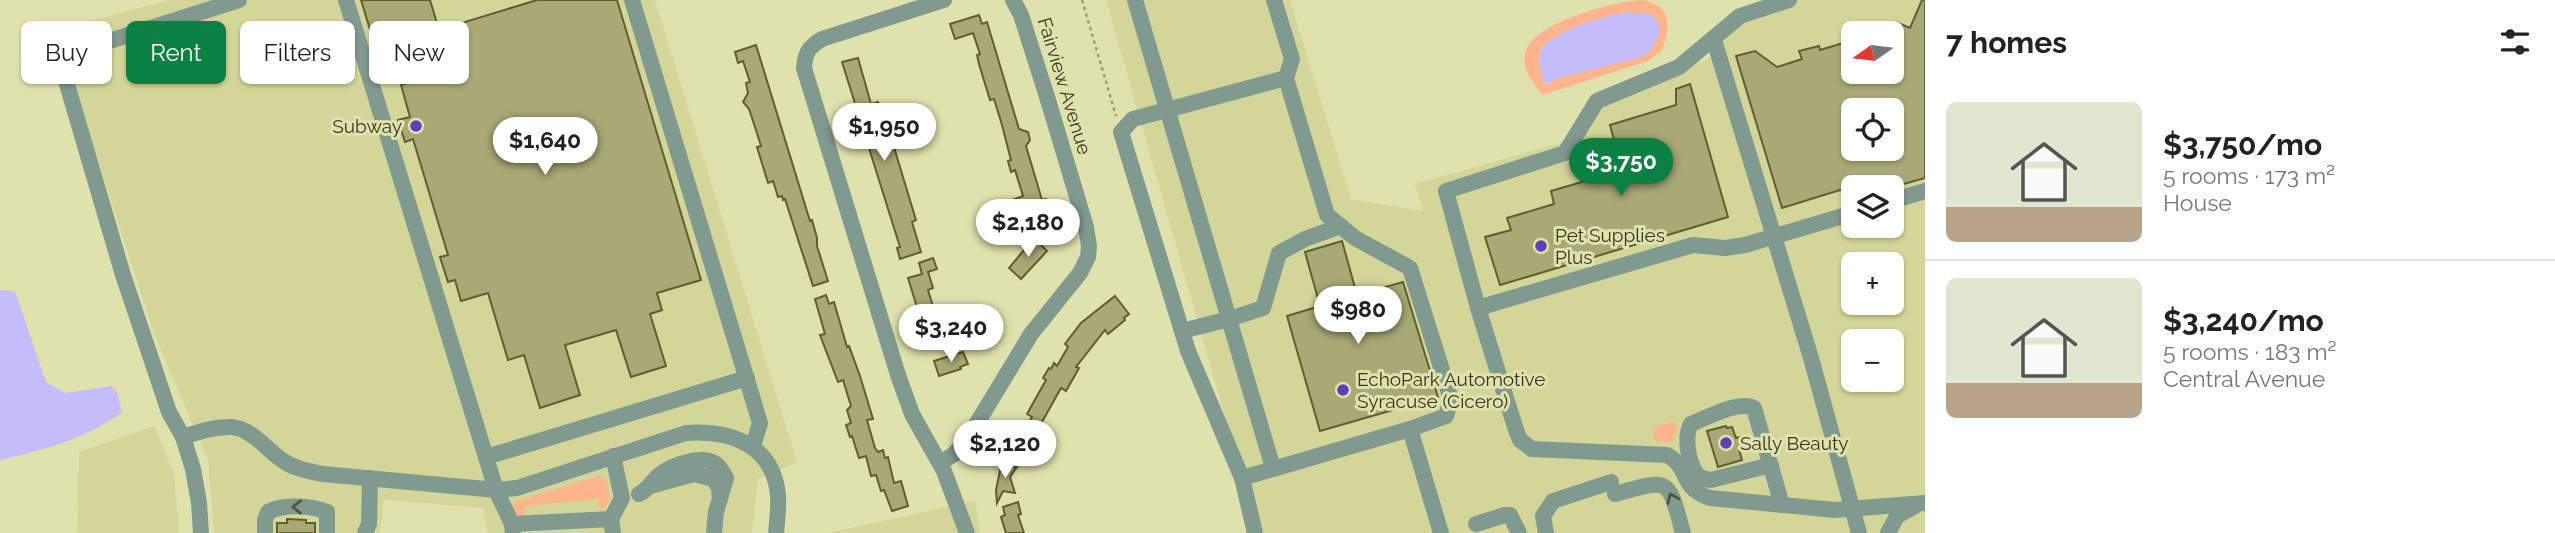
<!DOCTYPE html>
<html lang="en">
<head>
<meta charset="utf-8">
<style>
	:root { --surface:#fff; --page:#f6f6f6; --text:#222; --muted:#767676; --line:#e0e0e0; --accent:#0b8043 }
	body { margin:0; font-family:Raleway,sans-serif; background:var(--page); color:var(--text); height:100vh; display:flex; flex-direction:column; font-size:26px; white-space:nowrap }
	* { box-sizing:border-box; margin:0 }
	p { font-size:23px; color:var(--muted) }
	.icon { flex:none; width:38px; height:38px; fill:none; stroke:currentColor; stroke-width:2; stroke-linecap:round; stroke-linejoin:round }
	.map { position:relative; flex:1; overflow:hidden }
	.drawer { display:flex; flex-direction:column; background:var(--surface); width:630px }
	.drawer>* { flex:none }
	.guide { position:absolute; left:21px; top:21px; width:665px; height:63px; display:flex; gap:14px }
	.needle { width:46px; rotate:256deg }
	.controls { position:absolute; left:1841px; top:21px; display:grid; gap:14px }
	.controls a { display:grid; place-items:center; width:63px; height:63px; border-radius:10px; background:var(--surface); box-shadow:0 2px 5px #0004; font-size:35px }
	.price { position:absolute; translate:-50% -60px; padding:0 16px; border-radius:24px; background:#fff; color:#222; font-size:23px; line-height:46px; filter:drop-shadow(0 2px 4px #0008) }
	.price::after { content:''; position:absolute; left:50%; top:42px; width:21px; height:16px; margin-left:-10px; background:inherit; clip-path:polygon(0 0,100% 0,50% 100%) }
	.price.on { background:var(--accent); color:#fff }
	ul { padding:0; list-style:none }
	li { display:flex; align-items:center; gap:21px; height:175px; padding:0 21px }
	li+li { border-top:2px solid var(--line) }
	li span { display:grid; place-items:center; flex:none; width:196px; height:140px; border-radius:10px; color:#555 }
	li>.icon { margin-inline-start:auto }
	span .icon { width:84px; height:84px; fill:#fffc; stroke-width:1 }
	li b { font-size:30px }
	h2 { display:flex; justify-content:space-between; align-items:center; height:84px; padding:0 21px; font-size:30px }
	.pill { padding:0 24px; border-radius:10px; background:var(--surface); box-shadow:0 2px 5px #0004; font-size:24px; line-height:63px }
	.pill.on { background:var(--accent); color:#fff }
	main { display:flex; flex:1; min-height:0 }
	.map>svg:first-child { display:block }
	.built { fill:#d4d699; fill-rule:evenodd }
	.green { fill:#feb48d; fill-rule:evenodd }
	.water { fill:#c4bdfc }
	.building { fill:#a8a976; stroke:#5f5f2f; stroke-width:2; fill-rule:evenodd }
	.lines { fill:none; stroke-linecap:round; stroke-linejoin:round }
	.path { stroke:#9c9e76; stroke-width:2.5; stroke-dasharray:3.5 3.5; stroke-linecap:butt }
	.minor { stroke:#819a90; stroke-width:16 }
	.oneway { stroke:#4c5442 }
	.poi-dot { fill:#5e3fb7; stroke:#e0e2ad; stroke-width:2.5 }
	.labels { text-anchor:middle; stroke-width:6; stroke-linejoin:round; paint-order:stroke }
	.street-label { font-size:19px; fill:#353621; stroke:#e0e2ad }
	.poi-label { font-size:19px; fill:#353621; stroke:#e0e2ad; text-anchor:start }
</style>
</head>
<body>
<main>
<div class="map">
<svg width="1925" height="533" viewBox="0 0 1925 533">
	<rect width="100%" height="100%" fill="#e0e2ad"/>
	<g class="built">
		<path d="M169 0H655L797 462 758 479 752 533H488L483 508 384 500 380 533H214L208 460 154 334 56 30Z"/>
		<path d="M1106 0H1290L1351 199 1423 211 1415 184 1582 137 1604 93 1707 60 1726 31 1784 0H1925V533H1258ZM1853 33H1892V72H1853ZM1853 110H1892V149H1853ZM1853 187H1892V226H1853ZM1853 264H1892V303H1853ZM1853 341H1892V380H1853Z"/>
		<path d="M154 426 174 473 179 533H77L79 452Z"/>
		<path d="M975 501 980 533H827Z"/>
	</g>
	<g class="green">
		<path d="M1643 0C1674 7 1670 27 1662 51L1648 61 1543 95C1504 53 1532 32 1575 16 1597 8 1619 1 1643 0ZM1628 12 1635 15 1558 78 1546 85 1544 83 1539 61 1573 29 1593 21Z"/>
		<path d="M1674 421 1677 426 1673 442 1655 441 1652 428Z"/>
		<path d="M599 476 606 480C610 493 613 503 600 511L598 499 525 506V517H516L510 509 517 501Z"/>
	</g>
	<g class="water">
		<path d="M1628 12C1636 15 1643 11 1650 15 1669 24 1655 50 1642 57L1558 78 1545 85C1543 77 1537 62 1540 53 1547 32 1607 15 1628 12Z"/>
		<path d="M0 290 15 291 46 382 65 393 111 386 117 392 122 412C88 438 41 451 0 460Z"/>
	</g>
	<g class="building">
		<path d="M361 0H430L439 30 537 0H617L701 280 657 293 662 310 650 314 666 366 631 377 616 330 565 345 580 395 540 408 524 355 508 360 488 293 461 301 455 280 448 282 440 257 448 255 413 139 405 142 398 120 410 117 401 85 425 77 413 37 376 49Z"/>
		<path d="M1922 0H1925V178L1893 187H1882L1879 178 1782 208 1736 56 1755 51 1777 67 1802 59 1799 51 1819 46 1820 50 1853 40V72H1892V33H1868V31L1896 22 1910 28ZM1853 110H1892V149H1853Z"/>
		<path d="M979 15 982 24 987 22 1019 129 1028 132 1030 140 1026 146 1042 200 1046 199 1051 216 1031 222 1027 209 1016 212 1012 200 1023 196 1015 170 1011 172 1008 161 1011 160 1002 125 994 99 990 100 979 64 977 55 980 54 973 33 955 39 950 24Z"/>
		<path d="M756 45 810 221 812 220 817 238V246L828 281 813 286 785 199 783 200 782 196 778 197 773 181 768 183 757 147 761 146 755 127 749 109 743 102 748 93 746 83 750 82 743 61 738 63 735 52Z"/>
		<path d="M858 58 871 104 878 102 885 120 877 123 885 147 893 144 916 220 912 222 921 252 900 259 897 248 900 247 842 62Z"/>
		<path d="M1690 84 1728 217 1500 285 1485 237 1511 230 1507 218 1554 204 1551 191 1616 172 1614 165 1620 163 1610 125 1676 105V89Z"/>
		<path d="M1034 238 1047 251 1021 279 1009 268Z"/>
		<path d="M1342 241 1357 295 1403 282 1438 397 1320 431 1287 316 1320 306 1305 252Z"/>
		<path d="M933 258 937 269 928 272 933 288 928 290 942 336 927 340 908 278 922 274 919 263Z"/>
		<path d="M826 295 829 304 834 302 847 347 849 346 860 376 873 419 867 420 875 448 878 452 883 450 885 458 888 457 894 483 901 481 908 506 892 511 884 490 881 491 876 475 871 476 866 456 859 458 852 436 850 437 846 425 851 423 847 410 851 406 843 380 838 382 820 335 825 334 815 299Z"/>
		<path d="M1115 296 1129 314 1124 318 1125 320 1108 334 1105 330 1076 367 1079 368 1066 391 1061 388 1028 447 1026 445 1023 458 1007 449 1016 433 1020 436 1032 417 1027 414 1046 380 1043 378 1049 368 1051 369 1054 363 1057 366 1068 347 1065 344 1081 323Z"/>
		<path d="M963 352 968 364 960 367 961 369 939 376 934 361Z"/>
		<path d="M1726 426 1727 428 1732 427 1736 438 1740 437 1743 448 1739 449 1742 460 1718 467 1707 431Z"/>
		<path d="M1003 456 1006 466 1017 467 1010 477 1015 493 1003 491 997 503 996 490Z"/>
		<path d="M1018 502 1021 514 1018 515 1024 533H1006L1001 517 1005 515 1003 507Z"/>
		<path d="M287 519 306 520V523H315V533H277V523H287Z"/>
	</g>
	<g class="lines">
		<path class="path" d="M1082 0 1116 116"/>
		<g class="minor">
			<path d="M346 0 496 490 512 524 513 533"/>
			<path d="M632 0 760 423 753 446"/>
			<path d="M944 0 822 39C809 47 805 52 804 68L898 375 912 414 944 471 967 533"/>
			<path d="M1135 0 1229 319 1182 331"/>
			<path d="M1274 0 1292 59 1286 78"/>
			<path d="M1714 40 1811 358 1859 533"/>
			<path d="M1892 201 1925 191"/>
			<path d="M1853 213 1745 245 1725 248 1693 245 1478 308 1516 430 1520 440 1532 449 1667 455C1692 469 1677 486 1710 498L1835 510 1925 503"/>
			<path d="M1478 308 1446 191 1565 153 1597 101 1679 67 1740 16 1789 0"/>
			<path d="M183 437C198 432 216 426 232 427 252 429 266 449 282 460 294 469 309 471 323 474L496 490 517 488 686 433C730 430 773 444 778 495 779 507 777 521 776 533"/>
			<path d="M613 456 622 498 611 519 613 533"/>
			<path d="M486 457 747 378"/>
			<path d="M940 463 953 455 965 443 1031 334 1080 273 1088 257 1089 246 1086 227 1048 100 1021 15 1013 0"/>
			<path d="M1771 465 1711 480C1706 479 1699 478 1696 473 1688 461 1684 436 1691 424 1706 418 1739 400 1754 408L1782 505"/>
			<path d="M1273 468 1229 319 1263 308 1279 253 1305 239 1341 226"/>
			<path d="M1242 478 1188 351 1121 132 1133 119 1286 78 1327 215 1355 238 1410 268 1451 399 1446 416 1410 429"/>
			<path d="M650 486 694 474 714 479 719 488 720 499"/>
			<path d="M639 494C648 490 651 482 658 476 671 465 701 454 716 464 720 467 723 473 726 478L716 512 714 533"/>
			<path d="M1615 494C1671 478 1668 478 1683 533"/>
			<path d="M512 524 611 519"/>
			<path d="M1476 524 1505 515H1510L1519 533"/>
			<path d="M201 533 199 503 193 469 183 437 169 412 123 275 59 57 239 0"/>
			<path d="M265 533V520L268 512C284 504 310 505 327 512V533"/>
			<path d="M365 533 369 524 370 478"/>
			<path d="M1255 533 1242 478 1410 429 1441 533"/>
			<path d="M1546 533 1543 516 1553 501 1611 482"/>
			<path d="M1888 533 1897 516 1915 506"/>
		</g>
	</g>
	<defs><path id="oneway-chevron" d="M-2-3.5L2.5 0L-2 3.5" fill="none" stroke-width="1.6" stroke-linecap="round" stroke-linejoin="round" transform="scale(1.75)"/></defs>
	<g class="oneway">
		<use href="#oneway-chevron" transform="translate(1672 498) rotate(-114)"/>
		<use href="#oneway-chevron" transform="translate(297 507) rotate(-179)"/>
	</g>
	<g class="poi-dot">
		<circle cx="416" cy="126" r="7"/>
		<circle cx="1541" cy="246" r="7"/>
		<circle cx="1343" cy="390" r="7"/>
		<circle cx="1726" cy="443" r="7"/>
	</g>
	<g class="labels">
		<g class="street-label">
			<text transform="translate(1065 86) rotate(73)" y="7">Fairview Avenue</text>
		</g>
		<g class="poi-label">
			<text x="402" y="133" text-anchor="end">Subway</text>
			<text x="1555" y="242">Pet Supplies<tspan x="1555" dy="22">Plus</tspan></text>
			<text x="1357" y="386">EchoPark Automotive<tspan x="1357" dy="22">Syracuse (Cicero)</tspan></text>
			<text x="1740" y="450">Sally Beauty</text>
		</g>
	</g>
</svg>
<div class="controls">
<a><svg class="needle" viewBox="-14 -14 28 28"><path d="M0-13l5 13h-10z" fill="#e53935"/><path d="M0 13l5-13h-10z" fill="#767676"/></svg></a>
<a><svg class="icon" aria-label="locate" viewBox="0 0 24 24"><circle cx="12" cy="12" r="6"/><path d="M12 2v4M12 18v4M2 12h4M18 12h4"/></svg></a>
<a><svg class="icon" aria-label="layers" viewBox="0 0 24 24"><path d="M12 4l9 5-9 5-9-5zM3 14l9 5 9-5"/></svg></a>
<a>+</a>
<a>−</a>
</div>
<b class="price" style="left:884px;top:163px">$1,950</b>
<b class="price" style="left:545px;top:177px">$1,640</b>
<b class="price on" style="left:1621px;top:198px">$3,750</b>
<b class="price" style="left:1028px;top:259px">$2,180</b>
<b class="price" style="left:1358px;top:346px">$980</b>
<b class="price" style="left:951px;top:364px">$3,240</b>
<b class="price" style="left:1005px;top:480px">$2,120</b>
<div class="guide">
<a class="pill">Buy</a>
<a class="pill on">Rent</a>
<a class="pill">Filters</a>
<a class="pill">New</a>
</div>
</div>
<section class="drawer">
<h2>7 homes<svg class="icon" aria-label="filters" viewBox="0 0 24 24"><path d="M4 7h16M4 17h16"/><circle cx="9" cy="7" r="2"/><circle cx="15" cy="17" r="2"/></svg></h2>
<ul>
<li><span style="background:linear-gradient(#dfe7d0 75%,#b9a48a 0)"><svg class="icon" aria-label="home" viewBox="0 0 24 24"><path d="M3 11l9-7 9 7M6 9v11h12V9"/></svg></span><div><b>$3,750/mo</b><p>5 rooms · 173 m²</p><p>House</p></div></li>
<li><span style="background:linear-gradient(#dfe7d0 75%,#b9a48a 0)"><svg class="icon" aria-label="home" viewBox="0 0 24 24"><path d="M3 11l9-7 9 7M6 9v11h12V9"/></svg></span><div><b>$3,240/mo</b><p>5 rooms · 183 m²</p><p>Central Avenue</p></div></li>
</ul>
</section>
</main>
</body>
</html>
